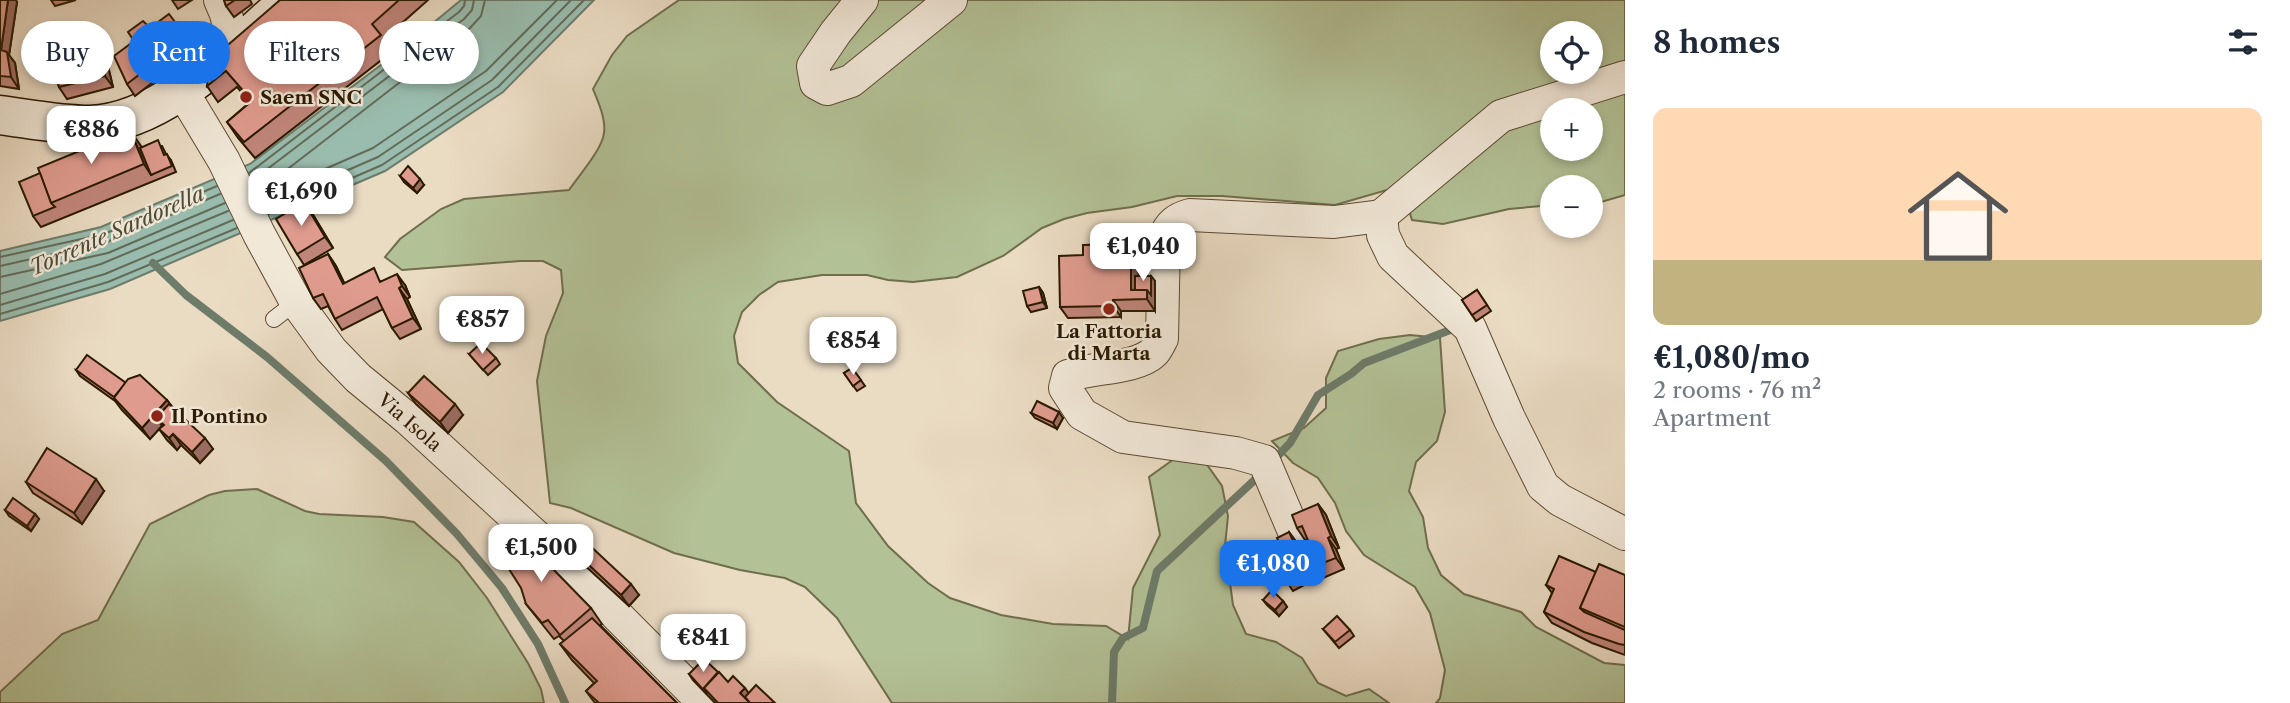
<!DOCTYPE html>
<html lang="en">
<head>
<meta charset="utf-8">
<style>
	:root { --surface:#fff; --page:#f2f2f3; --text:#1f2937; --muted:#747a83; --line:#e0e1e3; --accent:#1a73e8 }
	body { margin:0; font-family:"Libre Caslon Text",serif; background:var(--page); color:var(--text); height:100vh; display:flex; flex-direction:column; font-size:26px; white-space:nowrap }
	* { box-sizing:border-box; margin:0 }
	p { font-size:23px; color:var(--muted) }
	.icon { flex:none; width:38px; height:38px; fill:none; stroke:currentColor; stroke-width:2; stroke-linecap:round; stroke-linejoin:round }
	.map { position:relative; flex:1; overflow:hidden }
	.drawer { display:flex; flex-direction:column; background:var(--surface); width:665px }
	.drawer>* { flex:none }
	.hud { position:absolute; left:21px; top:21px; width:665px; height:63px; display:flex; gap:14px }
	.fabs { position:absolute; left:1540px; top:21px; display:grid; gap:14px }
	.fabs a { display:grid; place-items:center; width:63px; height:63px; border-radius:50%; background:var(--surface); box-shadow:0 4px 10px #0003; font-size:35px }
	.price { position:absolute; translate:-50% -60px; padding:0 16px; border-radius:14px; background:#fff; color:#222; font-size:23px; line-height:46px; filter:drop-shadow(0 2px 4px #0008) }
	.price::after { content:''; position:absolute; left:50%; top:42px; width:21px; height:16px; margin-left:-10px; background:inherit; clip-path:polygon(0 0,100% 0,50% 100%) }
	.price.on { background:var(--accent); color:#fff }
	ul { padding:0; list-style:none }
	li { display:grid; align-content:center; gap:14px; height:371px; padding:0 28px }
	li+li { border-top:2px solid var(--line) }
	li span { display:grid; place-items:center; height:217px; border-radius:14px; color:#555 }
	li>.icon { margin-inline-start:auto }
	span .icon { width:126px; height:126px; fill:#fffc; stroke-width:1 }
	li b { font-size:30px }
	h2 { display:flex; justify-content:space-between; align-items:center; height:84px; padding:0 28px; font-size:30px }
	.tag { padding:0 24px; border-radius:32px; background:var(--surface); box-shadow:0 4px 10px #0003; font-size:24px; line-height:63px }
	.tag.on { background:var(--accent); color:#fff }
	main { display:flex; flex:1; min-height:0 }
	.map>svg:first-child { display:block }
	.green { fill:#b3c196; stroke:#6f6e4c; stroke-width:2; fill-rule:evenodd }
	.water { fill:#99bcae; stroke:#6d7b69; stroke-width:2 }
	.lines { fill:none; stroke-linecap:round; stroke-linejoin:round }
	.shore { stroke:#626b58; stroke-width:2 }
	.stream { stroke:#6d7b69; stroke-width:8 }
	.service-casing { stroke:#5b4a32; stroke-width:18 }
	.minor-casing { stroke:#5b4a32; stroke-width:34 }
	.secondary-casing { stroke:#2b1a01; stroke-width:41 }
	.service { stroke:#f1e8d8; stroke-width:16 }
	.minor { stroke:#f1e8d8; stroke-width:32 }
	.secondary { stroke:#f1e8d8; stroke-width:38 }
	.wall { fill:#c0857a; stroke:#2b1a01; stroke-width:2 }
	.shaded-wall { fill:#9c6c63; stroke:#2b1a01; stroke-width:2 }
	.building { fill:#df9b8e; stroke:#2b1a01; stroke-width:2 }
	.poi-dot { fill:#8f2418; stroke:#f1e8d8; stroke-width:2.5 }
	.labels { text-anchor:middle; stroke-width:5; stroke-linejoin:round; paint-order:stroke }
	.poi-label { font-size:19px; font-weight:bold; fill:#2b1a01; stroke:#f1e8d8; text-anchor:start }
	.street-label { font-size:19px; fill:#2b1a01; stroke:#f1e8d8 }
	.water-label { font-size:21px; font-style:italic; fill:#4c4b35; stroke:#f1e8d8 }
</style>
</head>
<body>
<main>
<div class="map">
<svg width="1625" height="703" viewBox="0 0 1625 703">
	<rect width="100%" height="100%" fill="#eadbc3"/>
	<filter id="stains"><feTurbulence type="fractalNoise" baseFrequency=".00286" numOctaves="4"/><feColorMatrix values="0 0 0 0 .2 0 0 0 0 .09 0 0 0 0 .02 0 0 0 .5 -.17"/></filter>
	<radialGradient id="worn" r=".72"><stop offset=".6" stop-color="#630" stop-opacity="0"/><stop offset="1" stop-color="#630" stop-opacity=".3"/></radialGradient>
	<g class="green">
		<path d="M679 0H1625V195L1591 205V187H1552V205L1509 209 1443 224 1412 220 1403 191 1387 190 1335 205 1222 196H1177L1132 207 1087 213 1064 219 1042 228 1003 256 957 277 913 282 888 280 867 275H822L778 282 759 295 742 312 734 336 738 363 777 402 849 451 856 503 888 546 928 583 950 598 1001 615 1053 624 1106 626 1128 639 1133 588 1160 535 1149 477 1174 459 1205 462 1222 486 1228 516 1225 546 1233 605 1246 634 1276 642 1302 658 1318 683 1346 696 1369 689 1389 703H892L837 618 805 587 785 578 740 570 674 553 571 508 550 503 537 381 546 336 563 293 561 270 543 261H520L402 270 385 257 400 239 441 209 464 199 569 190C579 175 602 150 604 133 606 119 598 101 593 89L612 55 627 36ZM1552 33H1591V72H1552ZM1552 110H1591V149H1552Z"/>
		<path d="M1410 335 1440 338 1445 412 1437 441 1416 462 1409 491 1423 517 1428 548 1441 575 1464 594 1521 612 1536 627 1604 663 1625 665V703H1436L1440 698 1445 670 1430 613 1415 587 1364 555 1346 531 1335 503 1318 478 1293 463 1272 441 1304 428 1326 408V378L1338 351 1379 339Z"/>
		<path d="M257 489 305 511 319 514 383 517 414 522 459 562 487 598 528 663 541 689 544 703H0V692L62 634 98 620 150 524 209 495 225 491Z"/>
	</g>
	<path class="water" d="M461 0H594L503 92 385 171 110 289 0 321V251L101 227 250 164 398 52Z"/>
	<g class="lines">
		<g class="shore">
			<path d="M249 173 459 12 464 6 465 0"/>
			<path d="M253 180 464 19 472 10 474 0"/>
			<path d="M257 190 267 185 470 28 481 16 485 0"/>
			<path d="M261 197 373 148 486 71 557 0"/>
			<path d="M265 206 378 157 492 80 571 0"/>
			<path d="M269 214 382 165 498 87 584 0"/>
			<path d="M0 257 104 234 217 186"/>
			<path d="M0 266 107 242 220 194"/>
			<path d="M0 277 108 253 225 203"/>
			<path d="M0 294 101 264 228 211"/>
			<path d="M0 305 105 274 233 220"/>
			<path d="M0 314 108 282 237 228"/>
		</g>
		<g class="stream">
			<path d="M153 263 186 295 267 357 386 461 457 534 502 588 538 644 565 703"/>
			<path d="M1272 462 1290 443 1318 395 1351 374 1364 363 1458 327"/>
			<path d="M1112 703 1114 652 1123 638 1143 628 1157 571 1261 474"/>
		</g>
		<g class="service-casing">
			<path id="service" d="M274 319 296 302"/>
		</g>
		<g class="minor-casing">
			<g id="minor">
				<path d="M220 0 226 14 234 48"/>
				<path d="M862 0 836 32 813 66 816 83 827 89 851 81 951 0"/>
				<path d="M182 91 224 161 259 234 296 302 331 350 358 378 408 419 563 561 704 703"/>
				<path d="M1381 216 1383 235 1393 256 1470 328 1509 418 1543 486 1560 500 1625 534"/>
				<path d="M1381 216 1501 116 1625 77"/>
				<path d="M1295 534 1264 461 1236 453 1123 437 1082 414 1065 388 1068 376C1092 367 1135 369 1153 353 1157 350 1159 343 1162 339L1164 238C1170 224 1176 219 1190 215L1334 222 1381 216"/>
			</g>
		</g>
		<g class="secondary-casing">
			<path id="secondary" d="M0 115C30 119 60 125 90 125 164 123 237 45 290 0"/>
		</g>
		<use href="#service" class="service"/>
		<use href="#minor" class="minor"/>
		<use href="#secondary" class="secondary"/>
	</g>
	<g class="wall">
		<path d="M0 0 17 2 9 55 15 63 19 89 0 86Z"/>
		<path d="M51 0H76L55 6Z"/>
		<path d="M172 0H192L178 9Z"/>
		<path d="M224 0H250L252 4 234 17 226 6Z"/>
		<path d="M280 0H428L384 39 393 51 255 158 238 138 227 122 250 102 237 87 218 102 207 86Z"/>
		<path d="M96 27 100 33 113 87 67 99 59 87 55 71H52L47 65Z"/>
		<path d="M150 28 187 38 195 50 135 96 127 84 134 41Z"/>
		<path d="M162 146 166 154 171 160 176 172 41 227 33 216 40 173 142 147Z"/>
		<path d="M400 176 424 185 417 193 404 182Z"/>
		<path d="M312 213 333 248 304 265 297 254Z"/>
		<path d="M1120 249H1131L1138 260 1139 276H1151L1155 281V311H1121V317L1068 318 1060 307Z"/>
		<path d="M328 254 336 266 344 283 382 281 405 285 410 297 407 299 421 329 400 339 392 328 383 309 342 330 335 319 328 306 321 309 313 298Z"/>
		<path d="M1039 287 1043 293 1047 308 1031 312 1027 306Z"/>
		<path d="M1477 290 1491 311 1476 321 1462 300Z"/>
		<path d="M469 354 496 358 500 364 488 375Z"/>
		<path d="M852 368 865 386 857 391 844 373Z"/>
		<path d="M76 370 126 383 167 400 174 409 213 449 200 463 181 445 177 450 167 440 159 429 150 439 122 410 115 401 80 376Z"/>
		<path d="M408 393 463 415 448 433 416 404Z"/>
		<path d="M1031 413 1063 418 1057 429 1035 418Z"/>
		<path d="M26 482 104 491 82 524 33 493Z"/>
		<path d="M1318 504 1326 515 1339 548 1336 549 1344 569 1323 578 1315 566 1312 550 1308 539 1305 540 1297 528Z"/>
		<path d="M5 510 35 514 39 519 31 531 9 516Z"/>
		<path d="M1289 532 1297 543 1314 580 1293 591 1285 579 1282 549Z"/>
		<path d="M561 539 639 595 629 606 568 550Z"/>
		<path d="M1596 572 1625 575V655L1592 643 1552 623 1544 612 1552 593 1546 585Z"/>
		<path d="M1263 600 1283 601 1287 607 1279 616 1267 605Z"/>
		<path d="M526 604 591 608 602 624 600 625 677 703H595L586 691 594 683 572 660 560 644 564 641 559 636 554 639Z"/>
		<path d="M1323 629 1350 630 1354 636 1339 648Z"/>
		<path d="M718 672 728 682 748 694 775 703H715L693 680 689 674Z"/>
	</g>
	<g class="shaded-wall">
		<path d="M8 0H16L17 2 9 55 15 63 19 89 11 77 1 50Z"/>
		<path d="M96 27 100 33 113 87 105 76 98 47Z"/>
		<path d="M130 130 141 146 153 174 151 175 144 164Z"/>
		<path d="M420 179 424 185 417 193 413 188Z"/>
		<path d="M304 202 312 213 333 248 325 237Z"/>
		<path d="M1131 249 1138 260 1139 295 1131 290Z"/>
		<path d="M328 254 336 266 350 295 343 284Z"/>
		<path d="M397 274 405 285 410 297 402 286Z"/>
		<path d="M1151 276 1155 281V311L1147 299V290Z"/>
		<path d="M1039 287 1043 293 1047 308 1043 302Z"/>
		<path d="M399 288 407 299 421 329 413 318Z"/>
		<path d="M1113 300 1121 311V317L1113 306Z"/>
		<path d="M167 400 175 411 156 418 162 426 150 439 142 428Z"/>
		<path d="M455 404 463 415 448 433 440 422Z"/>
		<path d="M1059 412 1063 418 1057 429 1053 423Z"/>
		<path d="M173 434 181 445 177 450 169 438Z"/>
		<path d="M205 438 213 449 200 463 192 452Z"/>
		<path d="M96 479 104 491 82 524 74 513Z"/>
		<path d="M1318 504 1326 515 1339 548 1331 536Z"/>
		<path d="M35 514 39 519 31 531 27 526Z"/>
		<path d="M1289 532 1297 543 1314 580 1306 569Z"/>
		<path d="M1328 538 1336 549 1344 569 1336 558Z"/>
		<path d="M631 584 639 595 629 606 621 595Z"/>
		<path d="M1283 601 1287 607 1279 616 1275 610Z"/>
		<path d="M745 688 753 699 749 703 740 693Z"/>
	</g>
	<g class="building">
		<path d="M0 0H8L1 50 7 52 11 77 0 76Z"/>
		<path d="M224 0H235L226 6Z"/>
		<path d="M280 0H399L372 24 381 35 244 142 227 122 252 101 226 71 207 86 209 66 214 57Z"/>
		<path d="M169 14 187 38 127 84 114 56 134 41 128 32 143 21 150 28Z"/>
		<path d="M96 27 102 52 98 47 51 58 53 64 47 65 41 40Z"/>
		<path d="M98 47 105 76 59 87 51 58Z"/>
		<path d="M130 130 144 164 51 203 38 168Z"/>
		<path d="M158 140 164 155 167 154 172 166 151 175 140 148Z"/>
		<path d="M408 166 420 179 413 188 400 176Z"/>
		<path d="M40 173 51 203 55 207 33 216 19 182Z"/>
		<path d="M304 202 325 237 297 254 276 219Z"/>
		<path d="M1117 244V249H1131V290H1147V299L1113 300V306L1060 307 1059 256 1083 255V245Z"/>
		<path d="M328 254 343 284 374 268 380 282 397 274 402 286 399 288 413 318 392 328 377 297 335 319 323 294 313 298 299 268Z"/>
		<path d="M1135 276H1151V295L1147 290H1135Z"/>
		<path d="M1039 287 1043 302 1027 306 1023 291Z"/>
		<path d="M1477 290 1487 305 1472 315 1462 300Z"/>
		<path d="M481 343 496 358 483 370 469 354Z"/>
		<path d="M87 355 126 383 114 397 76 370Z"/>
		<path d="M852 368 861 380 853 386 844 373Z"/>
		<path d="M140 375 167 400 142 428 114 398 128 379Z"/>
		<path d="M424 376 455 404 440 422 408 393Z"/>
		<path d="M1037 401 1059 412 1053 423 1031 413Z"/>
		<path d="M169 404 205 438 192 452 173 434 169 438 159 429 164 425 156 418Z"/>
		<path d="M47 448 96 479 74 513 26 482Z"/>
		<path d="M13 498 35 514 27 526 5 510Z"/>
		<path d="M1318 504 1331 536 1328 538 1336 558 1315 566 1309 551 1312 550 1302 526 1297 528 1292 515Z"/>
		<path d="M571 528 631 584 621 595 561 539Z"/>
		<path d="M514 529 591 608 560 635 548 620 542 623 526 604 521 588 495 547Z"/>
		<path d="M1289 532 1306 569 1285 579 1273 553 1282 549 1277 538Z"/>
		<path d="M1559 556 1596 572 1580 608 1584 612 1625 630V645L1619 644 1584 632 1544 612 1554 589 1546 585Z"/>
		<path d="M1599 564 1625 575V627L1580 608Z"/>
		<path d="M1272 590 1283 601 1275 610 1263 600Z"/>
		<path d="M1337 616 1350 630 1335 642 1323 629Z"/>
		<path d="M592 618 677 703H599L586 691 597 681 560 644Z"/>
		<path d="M704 659 718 672 704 688 707 694 689 674Z"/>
		<path d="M719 672 728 682 733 676 745 688 740 693 750 703H718L704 688Z"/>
		<path d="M756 685 775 703H750L745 697Z"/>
	</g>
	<g class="poi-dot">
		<circle cx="246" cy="97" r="7"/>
		<circle cx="1109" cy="309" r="7"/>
		<circle cx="157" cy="416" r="7"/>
	</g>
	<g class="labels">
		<g class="poi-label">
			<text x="260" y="104">Saem SNC</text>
			<text x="1109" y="338" text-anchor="middle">La Fattoria<tspan x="1109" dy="22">di Marta</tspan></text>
			<text x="171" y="423">Il Pontino</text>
		</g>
		<g class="street-label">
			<text transform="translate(410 422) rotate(41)" y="7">Via Isola</text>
		</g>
		<g class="water-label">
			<text transform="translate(117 231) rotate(-24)" y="7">Torrente Sardorella</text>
		</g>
	</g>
	<rect width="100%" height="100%" filter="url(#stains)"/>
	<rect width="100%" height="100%" fill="url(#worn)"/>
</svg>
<div class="fabs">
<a><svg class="icon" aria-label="locate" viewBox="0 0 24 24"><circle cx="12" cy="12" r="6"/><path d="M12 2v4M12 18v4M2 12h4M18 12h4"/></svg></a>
<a>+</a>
<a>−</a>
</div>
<b class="price" style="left:91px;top:166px">€886</b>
<b class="price" style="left:301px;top:228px">€1,690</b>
<b class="price" style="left:1143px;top:283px">€1,040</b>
<b class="price" style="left:482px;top:356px">€857</b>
<b class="price" style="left:853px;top:377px">€854</b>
<b class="price" style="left:541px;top:584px">€1,500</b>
<b class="price on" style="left:1273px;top:600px">€1,080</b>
<b class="price" style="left:703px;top:674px">€841</b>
<div class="hud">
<a class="tag">Buy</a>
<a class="tag on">Rent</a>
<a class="tag">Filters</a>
<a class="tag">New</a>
</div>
</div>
<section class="drawer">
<h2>8 homes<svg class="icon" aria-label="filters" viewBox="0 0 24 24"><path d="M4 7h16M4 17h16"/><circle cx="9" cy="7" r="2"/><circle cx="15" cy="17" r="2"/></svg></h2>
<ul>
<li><span style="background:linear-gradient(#ffd9b3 70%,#c2b280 0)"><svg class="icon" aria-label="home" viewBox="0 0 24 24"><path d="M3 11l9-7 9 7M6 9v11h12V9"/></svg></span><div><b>€1,080/mo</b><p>2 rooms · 76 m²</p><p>Apartment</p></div></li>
</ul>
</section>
</main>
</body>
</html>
